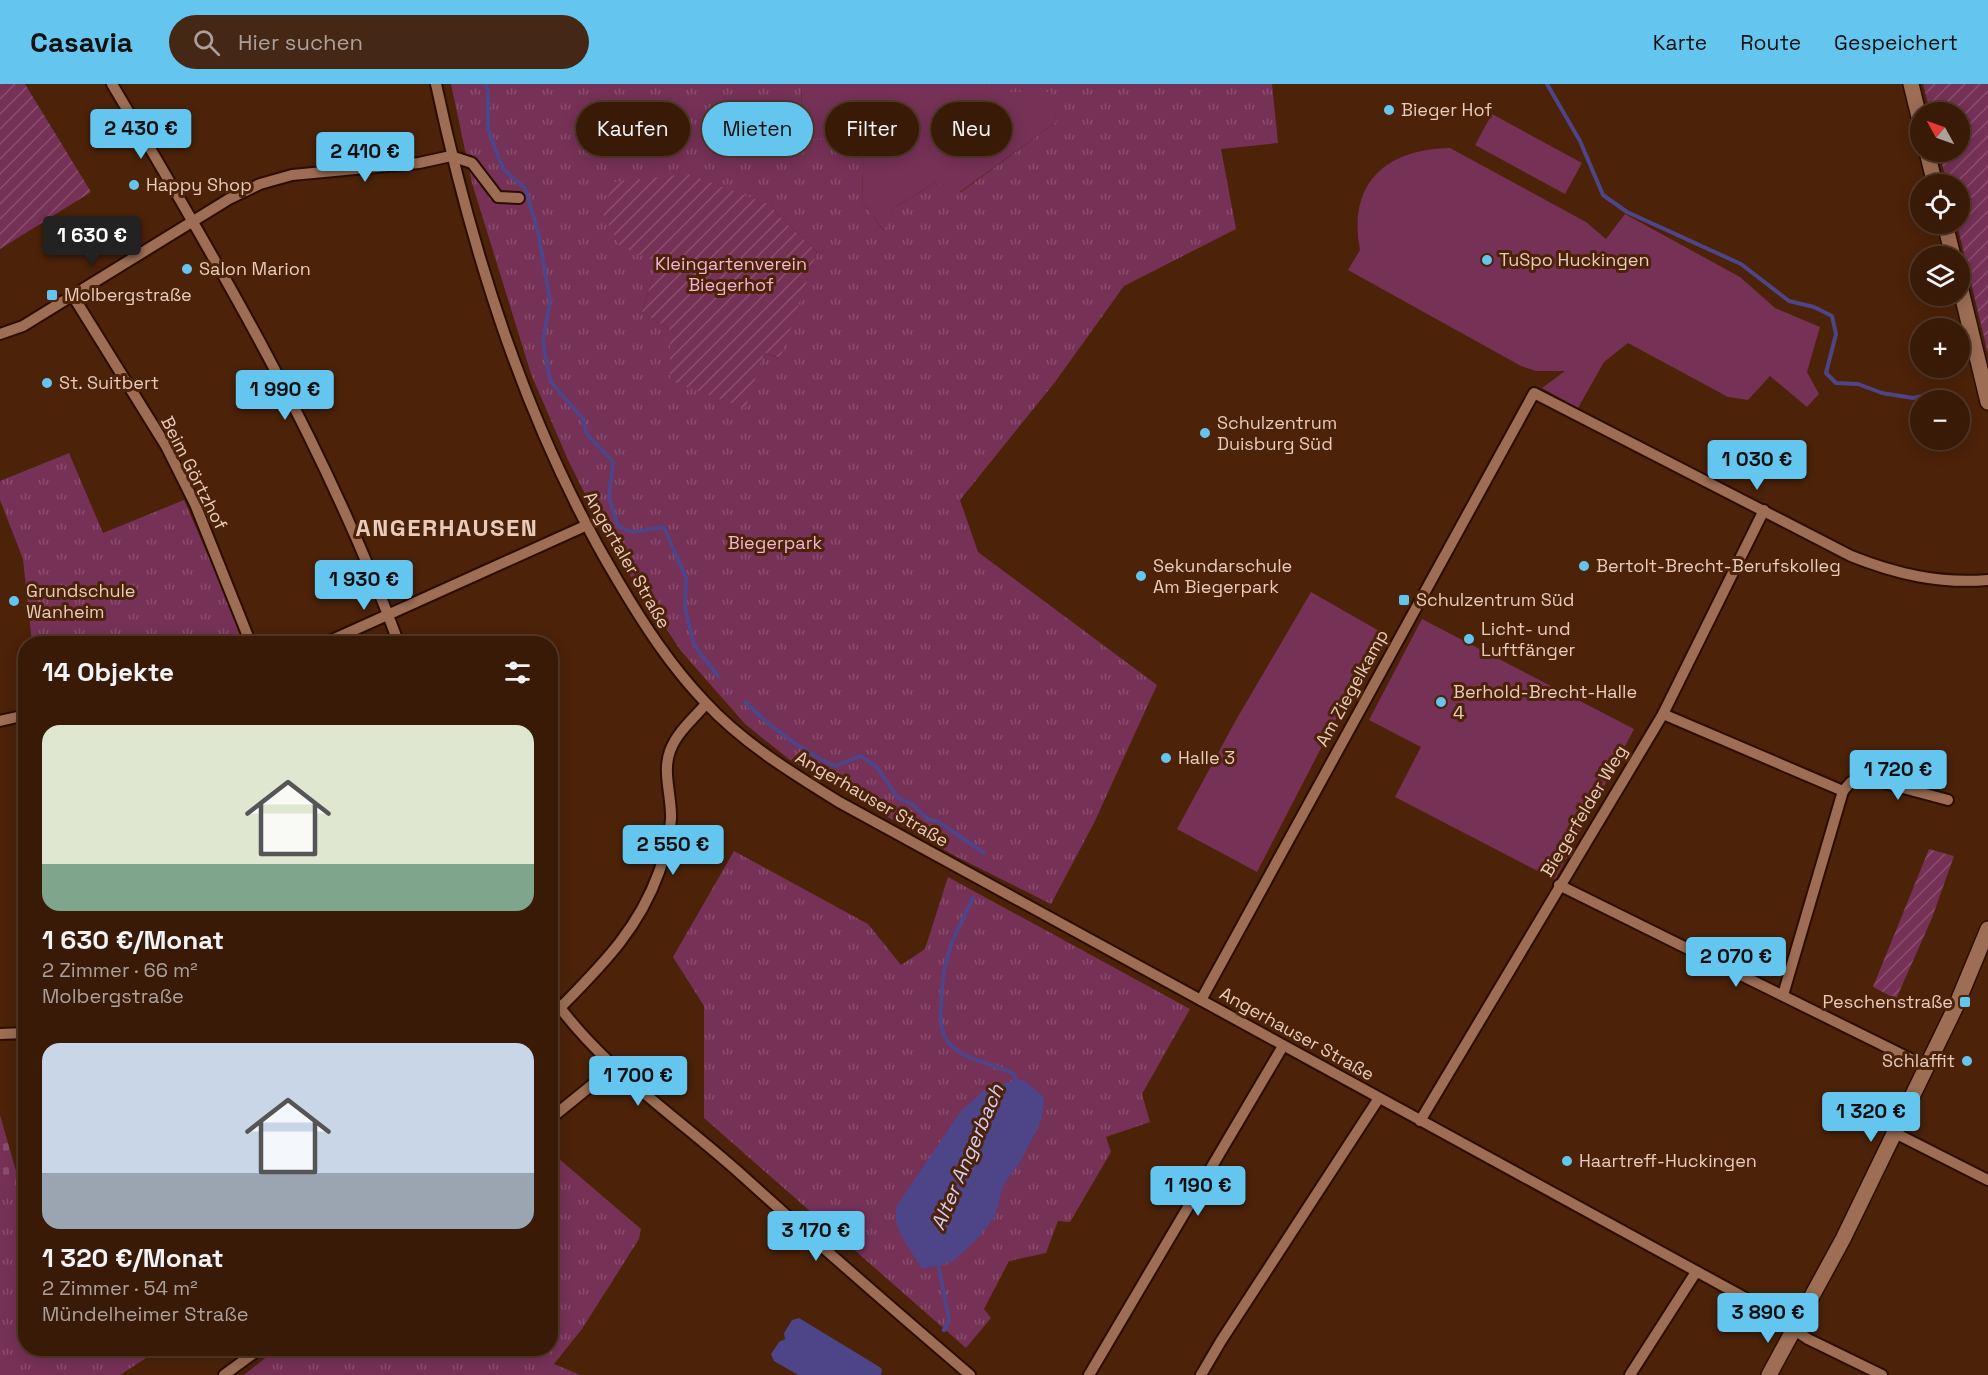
<!DOCTYPE html>
<html lang="de">
<head>
<meta charset="utf-8">
<style>
	:root { --surface:#391a07; --page:#442715; --text:#f1f3f6; --muted:#aba19b; --line:#533828; --accent:#64c5ee }
	body { margin:0; font-family:"Space Grotesk",sans-serif; background:var(--page); color:var(--text); height:100vh; display:flex; flex-direction:column; font-size:22px; white-space:nowrap }
	* { box-sizing:border-box; margin:0 }
	p { font-size:20px; color:var(--muted) }
	.icon { flex:none; width:33px; height:33px; fill:none; stroke:currentColor; stroke-width:2; stroke-linecap:round; stroke-linejoin:round }
	.map { position:relative; flex:1; overflow:hidden }
	.drawer { position:absolute; left:18px; top:552px; width:540px; height:720px; display:flex; flex-direction:column; background:var(--surface); border-radius:24px; box-shadow:0 3px 15px #0003,0 0 0 2px var(--line) }
	.drawer>* { flex:none }
	.guide { position:absolute; left:576px; top:18px; width:570px; height:54px; display:flex; gap:12px }
	.needle { width:39px; rotate:310deg }
	.tools { position:absolute; left:1910px; top:18px; display:grid; gap:12px }
	.tools a { display:grid; place-items:center; width:60px; height:60px; border-radius:50%; background:var(--surface); box-shadow:0 3px 15px #0003,0 0 0 2px var(--line); font-size:30px }
	.price { position:absolute; translate:-50% -51px; padding:0 14px; border-radius:6px; background:var(--accent); color:#111; font-size:20px; line-height:39px; filter:drop-shadow(0 2px 3px #0008) }
	.price::after { content:''; position:absolute; left:50%; top:36px; width:18px; height:14px; margin-left:-9px; background:inherit; clip-path:polygon(0 0,100% 0,50% 100%) }
	.price.active { background:#222; color:#fff }
	ul { padding:0; list-style:none }
	li { display:grid; align-content:center; gap:12px; height:318px; padding:0 24px }
	li span { display:grid; place-items:center; height:186px; border-radius:18px; color:#555 }
	li>.icon { margin-inline-start:auto }
	span .icon { width:108px; height:108px; fill:#fffc; stroke-width:1 }
	li b { font-size:26px }
	h2 { display:flex; justify-content:space-between; align-items:center; height:72px; padding:0 24px; font-size:26px }
	.chip { padding:0 21px; border-radius:27px; background:var(--surface); box-shadow:0 3px 15px #0003,0 0 0 2px var(--line); font-size:21px; line-height:54px }
	.chip.active { background:var(--accent); color:#111 }
	header { display:flex; align-items:center; gap:36px; box-sizing:border-box; height:84px; padding:0 30px; background:var(--accent); color:#111 }
	header strong { font-size:28px }
	nav { display:flex; gap:33px; margin-inline-start:auto; font-size:21px }
	.search { width:420px; height:54px; background:var(--page); display:flex; align-items:center; gap:15px; box-sizing:border-box; padding:0 21px; border-radius:33px; color:var(--muted); font-size:22px }
	.map>svg:first-child { display:block }
	.grass { fill:#763157 }
	.cemetery { fill:url(#cemetery-stones) }
	.park { fill:url(#park-tufts); fill-rule:evenodd }
	.garden { fill:url(#garden-furrows) }
	.water { fill:#4e4488 }
	.lines { fill:none; stroke-linecap:round; stroke-linejoin:round }
	.stream { stroke:#4e4488; stroke-width:4 }
	.street-casing { stroke:#2c0d00; stroke-width:14 }
	.secondary-casing { stroke:#2c0d00; stroke-width:18 }
	.street { stroke:#9d6d54; stroke-width:10 }
	.secondary { stroke:#9d6d54; stroke-width:15 }
	.poi-dot { fill:#64c5ee; stroke:#4c2209; stroke-width:2 }
	.labels { text-anchor:middle; stroke-width:6; stroke-linejoin:round; paint-order:stroke }
	.poi-label { font-size:18px; fill:#e7ccbe; stroke:#4c2209; text-anchor:start }
	.park-label { font-size:18px; fill:#f4b4d4; stroke:#4c2209 }
	.street-label { font-size:18px; fill:#e7ccbe; stroke:#4c2209 }
	.water-label { font-size:20px; font-style:italic; fill:#d0cef6; stroke:#4c2209 }
	.district-label { font-size:24px; font-weight:bold; letter-spacing:1.5px; fill:#e7ccbe; stroke:#4c2209 }
</style>
</head>
<body>
<header>
<strong>Casavia</strong>
<div class="search"><svg class="icon" aria-label="search" viewBox="0 0 24 24"><circle cx="10" cy="10" r="6"/><path d="M15 15l6 6"/></svg>Hier suchen</div>
<nav><a>Karte</a><a>Route</a><a>Gespeichert</a></nav>
</header>
<div class="map">
<svg width="1988" height="1291" viewBox="0 0 1988 1291">
	<defs>
		<pattern id="cemetery-stones" width="16" height="16" patternUnits="userSpaceOnUse" patternTransform="scale(1.5)"><rect width="16" height="16" fill="#763157"/><path d="M2 7V4a2 2 0 0 1 4 0v3zM10 15v-3a2 2 0 0 1 4 0v3z" fill="#8a4e6d"/></pattern>
		<pattern id="park-tufts" width="24" height="20" patternUnits="userSpaceOnUse" patternTransform="scale(1.5)"><rect width="24" height="20" fill="#763157"/><path d="M3 7l-1-3M5 7V3M7 7l1-3M15 17l-1-3M17 17v-4M19 17l1-3" fill="none" stroke="#8a4e6d"/></pattern>
		<pattern id="garden-furrows" width="10" height="10" patternUnits="userSpaceOnUse" patternTransform="scale(1.5)"><rect width="10" height="10" fill="#763157"/><path d="M-1 1l2-2M0 10L10 0M9 11l2-2" fill="none" stroke="#8a4e6d"/></pattern>
	</defs>
	<rect width="100%" height="100%" fill="#4c2209"/>
	<g class="grass">
		<path d="M801 0H987L986 8H1052L1056 38 960 108 936 98 894 124 885 148 862 117 864 52 803 55Z"/>
		<path d="M1492 30 1582 79 1565 110 1475 61Z"/>
		<path d="M1450 64 1586 138 1606 155 1625 130 1740 193 1775 224 1820 243 1807 288 1819 310 1807 323 1770 292 1748 316 1728 313 1628 259 1604 278 1578 324 1542 304 1565 287H1536L1521 282 1348 186 1360 166C1347 99 1386 65 1450 64Z"/>
		<path d="M1311 508 1381 548 1257 788 1177 745 1236 636Z"/>
		<path d="M1422 535 1634 645 1555 796 1395 713 1421 663 1369 636Z"/>
	</g>
	<path class="cemetery" d="M0 1031 20 1101 0 1107Z"/>
	<g class="park">
		<path d="M451 0H801L803 55 864 52 862 117 884 147 894 124 936 98 961 108 1056 38 1051 8H986L987 0H1272L1278 59 1221 65 1236 145 1124 202 1055 298 960 416 978 468 1157 601 1094 739 1051 820 953 771 790 676 745 640 681 567 613 466 568 376 531 290 472 99ZM771 121 777 130 817 168 779 274 764 269 670 297V246L642 228 657 178Z"/>
		<path d="M69 369 103 449 184 416 246 559H32L23 475 0 416V397Z"/>
		<path d="M734 767 868 840 901 881 925 865 948 793 1190 925 1142 1010 1150 1038 1106 1053 1111 1068 1070 1138 1058 1137 1046 1169 1009 1177 984 1225 991 1234 966 1264 704 1034V922L673 873Z"/>
		<path d="M551 1068 641 1145 639 1155 582 1245 554 1280 580 1291H244L277 1265 550 1264Z"/>
		<path d="M25 1098 26 1264 160 1265 120 1291H0V1107Z"/>
	</g>
	<g class="garden">
		<path d="M0 0H25L91 108 0 165Z"/>
		<path d="M1923 0H1988V270L1957 140H1959V100H1947L1939 68H1959V28H1930Z"/>
		<path d="M688 90 771 121 777 130 817 168 780 274 764 269 745 324 670 297V246L642 228 657 178 620 162 602 128 614 98Z"/>
		<path d="M1929 765 1954 772 1932 834 1896 915 1873 903Z"/>
	</g>
	<g class="water">
		<path d="M1017 996H1024L1044 1013 1042 1035 1022 1075 1003 1102 995 1133 975 1157 952 1178 922 1185C911 1165 890 1144 897 1121L961 1027 987 1004Z"/>
		<path d="M799 1234 878 1282 882 1285 881 1291H798L774 1277 771 1270 779 1258 785 1255 784 1249 792 1236Z"/>
	</g>
	<g class="lines">
		<g class="stream">
			<path d="M486 0 488 9V44L498 72 504 86 525 104 538 148 550 216 543 258 550 297 583 335 586 349 613 378 609 414 618 442 632 448 664 443 686 494 685 524 694 561 718 592"/>
			<path d="M1547 0 1580 57 1603 111 1627 128 1741 180 1789 217 1814 223 1832 232 1836 250 1826 289 1836 299 1858 300 1882 309 1913 314 1938 309 1956 311"/>
			<path d="M745 618C772 644 801 667 835 682L860 672 877 683 897 713 913 721 928 735 939 738 984 769"/>
			<path d="M973 814C952 857 942 873 941 923 940 934 941 949 948 958 963 977 994 979 1014 990L1016 998"/>
			<path d="M938 1179 949 1236 944 1246"/>
		</g>
		<g class="street-casing">
			<g id="street">
				<path d="M112 0C219 180 326 362 399 560"/>
				<path d="M436 0C473 172 527 345 618 497 644 541 670 581 705 618 743 659 792 689 839 718L1758 1221 1808 1255 1882 1291"/>
				<path d="M73 212 166 362 195 420 251 560"/>
				<path d="M0 250 23 242 229 115 260 100 292 91 419 79 451 72 472 79 498 113 519 114"/>
				<path d="M351 548 353 560"/>
				<path d="M323 560 585 442"/>
				<path d="M1663 630 1843 707 1783 911"/>
				<path d="M0 637 26 631"/>
				<path d="M1843 707 1851 698 1862 693 1948 716"/>
				<path d="M1559 801 1927 983"/>
				<path d="M550 910C602 985 678 1033 744 1093 818 1160 894 1226 970 1291"/>
				<path d="M1201 916 1534 309 1851 472C1896 490 1939 500 1988 496"/>
				<path d="M560 924C602 881 638 846 659 788 665 772 670 752 671 735 672 713 662 688 670 667 677 648 694 634 706 620"/>
				<path d="M0 950 26 949"/>
				<path d="M550 1035 613 984"/>
				<path d="M1420 1037 1663 630 1764 426"/>
				<path d="M1895 1049 1988 1096"/>
				<path d="M224 1291 261 1264"/>
				<path d="M1089 1291 1283 962"/>
				<path d="M1201 1291 1221 1257 1379 1014"/>
				<path d="M1630 1291 1696 1188"/>
			</g>
		</g>
		<g class="secondary-casing">
			<g id="secondary">
				<path d="M1911 0 1920 37"/>
				<path d="M1927 68 1935 100"/>
				<path d="M1945 140 1953 172"/>
				<path d="M1959 198 1988 318"/>
				<path d="M1769 1291 1843 1155 1956 922 1988 845"/>
			</g>
		</g>
		<use href="#street" class="street"/>
		<use href="#secondary" class="secondary"/>
	</g>
	<g class="poi-dot">
		<circle cx="1389" cy="26" r="6"/>
		<circle cx="134" cy="101" r="6"/>
		<circle cx="1487" cy="176" r="6"/>
		<circle cx="187" cy="185" r="6"/>
		<rect x="46" y="205" width="12" height="12" rx="3"/>
		<circle cx="47" cy="299" r="6"/>
		<circle cx="1205" cy="349" r="6"/>
		<circle cx="1584" cy="482" r="6"/>
		<circle cx="1141" cy="492" r="6"/>
		<rect x="1398" y="510" width="12" height="12" rx="3"/>
		<circle cx="14" cy="517" r="6"/>
		<circle cx="1469" cy="555" r="6"/>
		<circle cx="1441" cy="618" r="6"/>
		<circle cx="1166" cy="674" r="6"/>
		<rect x="1959" y="912" width="12" height="12" rx="3"/>
		<circle cx="1967" cy="977" r="6"/>
		<circle cx="1567" cy="1077" r="6"/>
	</g>
	<g class="labels">
		<g class="poi-label">
			<text x="1401" y="32">Bieger Hof</text>
			<text x="146" y="107">Happy Shop</text>
			<text x="1499" y="182">TuSpo Huckingen</text>
			<text x="199" y="191">Salon Marion</text>
			<text x="64" y="217">Molbergstraße</text>
			<text x="59" y="305">St. Suitbert</text>
			<text x="1217" y="345">Schulzentrum<tspan x="1217" dy="21">Duisburg Süd</tspan></text>
			<text x="1153" y="488">Sekundarschule<tspan x="1153" dy="21">Am Biegerpark</tspan></text>
			<text x="1596" y="488">Bertolt-Brecht-Berufskolleg</text>
			<text x="26" y="513">Grundschule<tspan x="26" dy="21">Wanheim</tspan></text>
			<text x="1416" y="522">Schulzentrum Süd</text>
			<text x="1481" y="551">Licht- und<tspan x="1481" dy="21">Luftfänger</tspan></text>
			<text x="1453" y="614">Berhold-Brecht-Halle<tspan x="1453" dy="21">4</tspan></text>
			<text x="1178" y="680">Halle 3</text>
			<text x="1953" y="924" text-anchor="end">Peschenstraße</text>
			<text x="1955" y="983" text-anchor="end">Schlaffit</text>
			<text x="1579" y="1083">Haartreff-Huckingen</text>
		</g>
		<g class="park-label">
			<text x="731" y="186">Kleingartenverein<tspan x="731" dy="21">Biegerhof</tspan></text>
			<text x="775" y="465">Biegerpark</text>
		</g>
		<g class="street-label">
			<text transform="translate(194 389) rotate(63)" y="6">Beim Görtzhof</text>
			<text transform="translate(627 476) rotate(60)" y="6">Angertaler Straße</text>
			<text transform="translate(1352 604) rotate(-61)" y="6">Am Ziegelkamp</text>
			<text transform="translate(872 715) rotate(30)" y="6">Angerhauser Straße</text>
			<text transform="translate(1584 727) rotate(-59)" y="6">Biegerfelder Weg</text>
			<text transform="translate(1297 950) rotate(29)" y="6">Angerhauser Straße</text>
		</g>
		<g class="water-label">
			<text transform="translate(967 1073) rotate(-67)" y="7">Alter Angerbach</text>
		</g>
		<g class="district-label">
			<text x="447" y="452">ANGERHAUSEN</text>
		</g>
	</g>
</svg>
<div class="tools">
<a><svg class="needle" viewBox="-14 -14 28 28"><path d="M0-13l5 13h-10z" fill="#e53935"/><path d="M0 13l5-13h-10z" fill="#aba19b"/></svg></a>
<a><svg class="icon" aria-label="locate" viewBox="0 0 24 24"><circle cx="12" cy="12" r="6"/><path d="M12 2v4M12 18v4M2 12h4M18 12h4"/></svg></a>
<a><svg class="icon" aria-label="layers" viewBox="0 0 24 24"><path d="M12 4l9 5-9 5-9-5zM3 14l9 5 9-5"/></svg></a>
<a>+</a>
<a>−</a>
</div>
<b class="price" style="left:141px;top:76px">2 430 €</b>
<b class="price" style="left:365px;top:99px">2 410 €</b>
<b class="price active" style="left:92px;top:183px">1 630 €</b>
<b class="price" style="left:285px;top:337px">1 990 €</b>
<b class="price" style="left:1757px;top:407px">1 030 €</b>
<b class="price" style="left:364px;top:527px">1 930 €</b>
<b class="price" style="left:1898px;top:717px">1 720 €</b>
<b class="price" style="left:673px;top:792px">2 550 €</b>
<b class="price" style="left:1736px;top:904px">2 070 €</b>
<b class="price" style="left:638px;top:1023px">1 700 €</b>
<b class="price" style="left:1871px;top:1059px">1 320 €</b>
<b class="price" style="left:1198px;top:1133px">1 190 €</b>
<b class="price" style="left:816px;top:1178px">3 170 €</b>
<b class="price" style="left:1768px;top:1260px">3 890 €</b>
<div class="guide">
<a class="chip">Kaufen</a>
<a class="chip active">Mieten</a>
<a class="chip">Filter</a>
<a class="chip">Neu</a>
</div>
<section class="drawer">
<h2>14 Objekte<svg class="icon" aria-label="filters" viewBox="0 0 24 24"><path d="M4 7h16M4 17h16"/><circle cx="9" cy="7" r="2"/><circle cx="15" cy="17" r="2"/></svg></h2>
<ul>
<li><span style="background:linear-gradient(#dfe7d0 75%,#7fa58c 0)"><svg class="icon" aria-label="home" viewBox="0 0 24 24"><path d="M3 11l9-7 9 7M6 9v11h12V9"/></svg></span><div><b>1 630 €/Monat</b><p>2 Zimmer · 66 m²</p><p>Molbergstraße</p></div></li>
<li><span style="background:linear-gradient(#c9d6e8 70%,#9aa5b1 0)"><svg class="icon" aria-label="home" viewBox="0 0 24 24"><path d="M3 11l9-7 9 7M6 9v11h12V9"/></svg></span><div><b>1 320 €/Monat</b><p>2 Zimmer · 54 m²</p><p>Mündelheimer Straße</p></div></li>
</ul>
</section>
</div>
</body>
</html>
